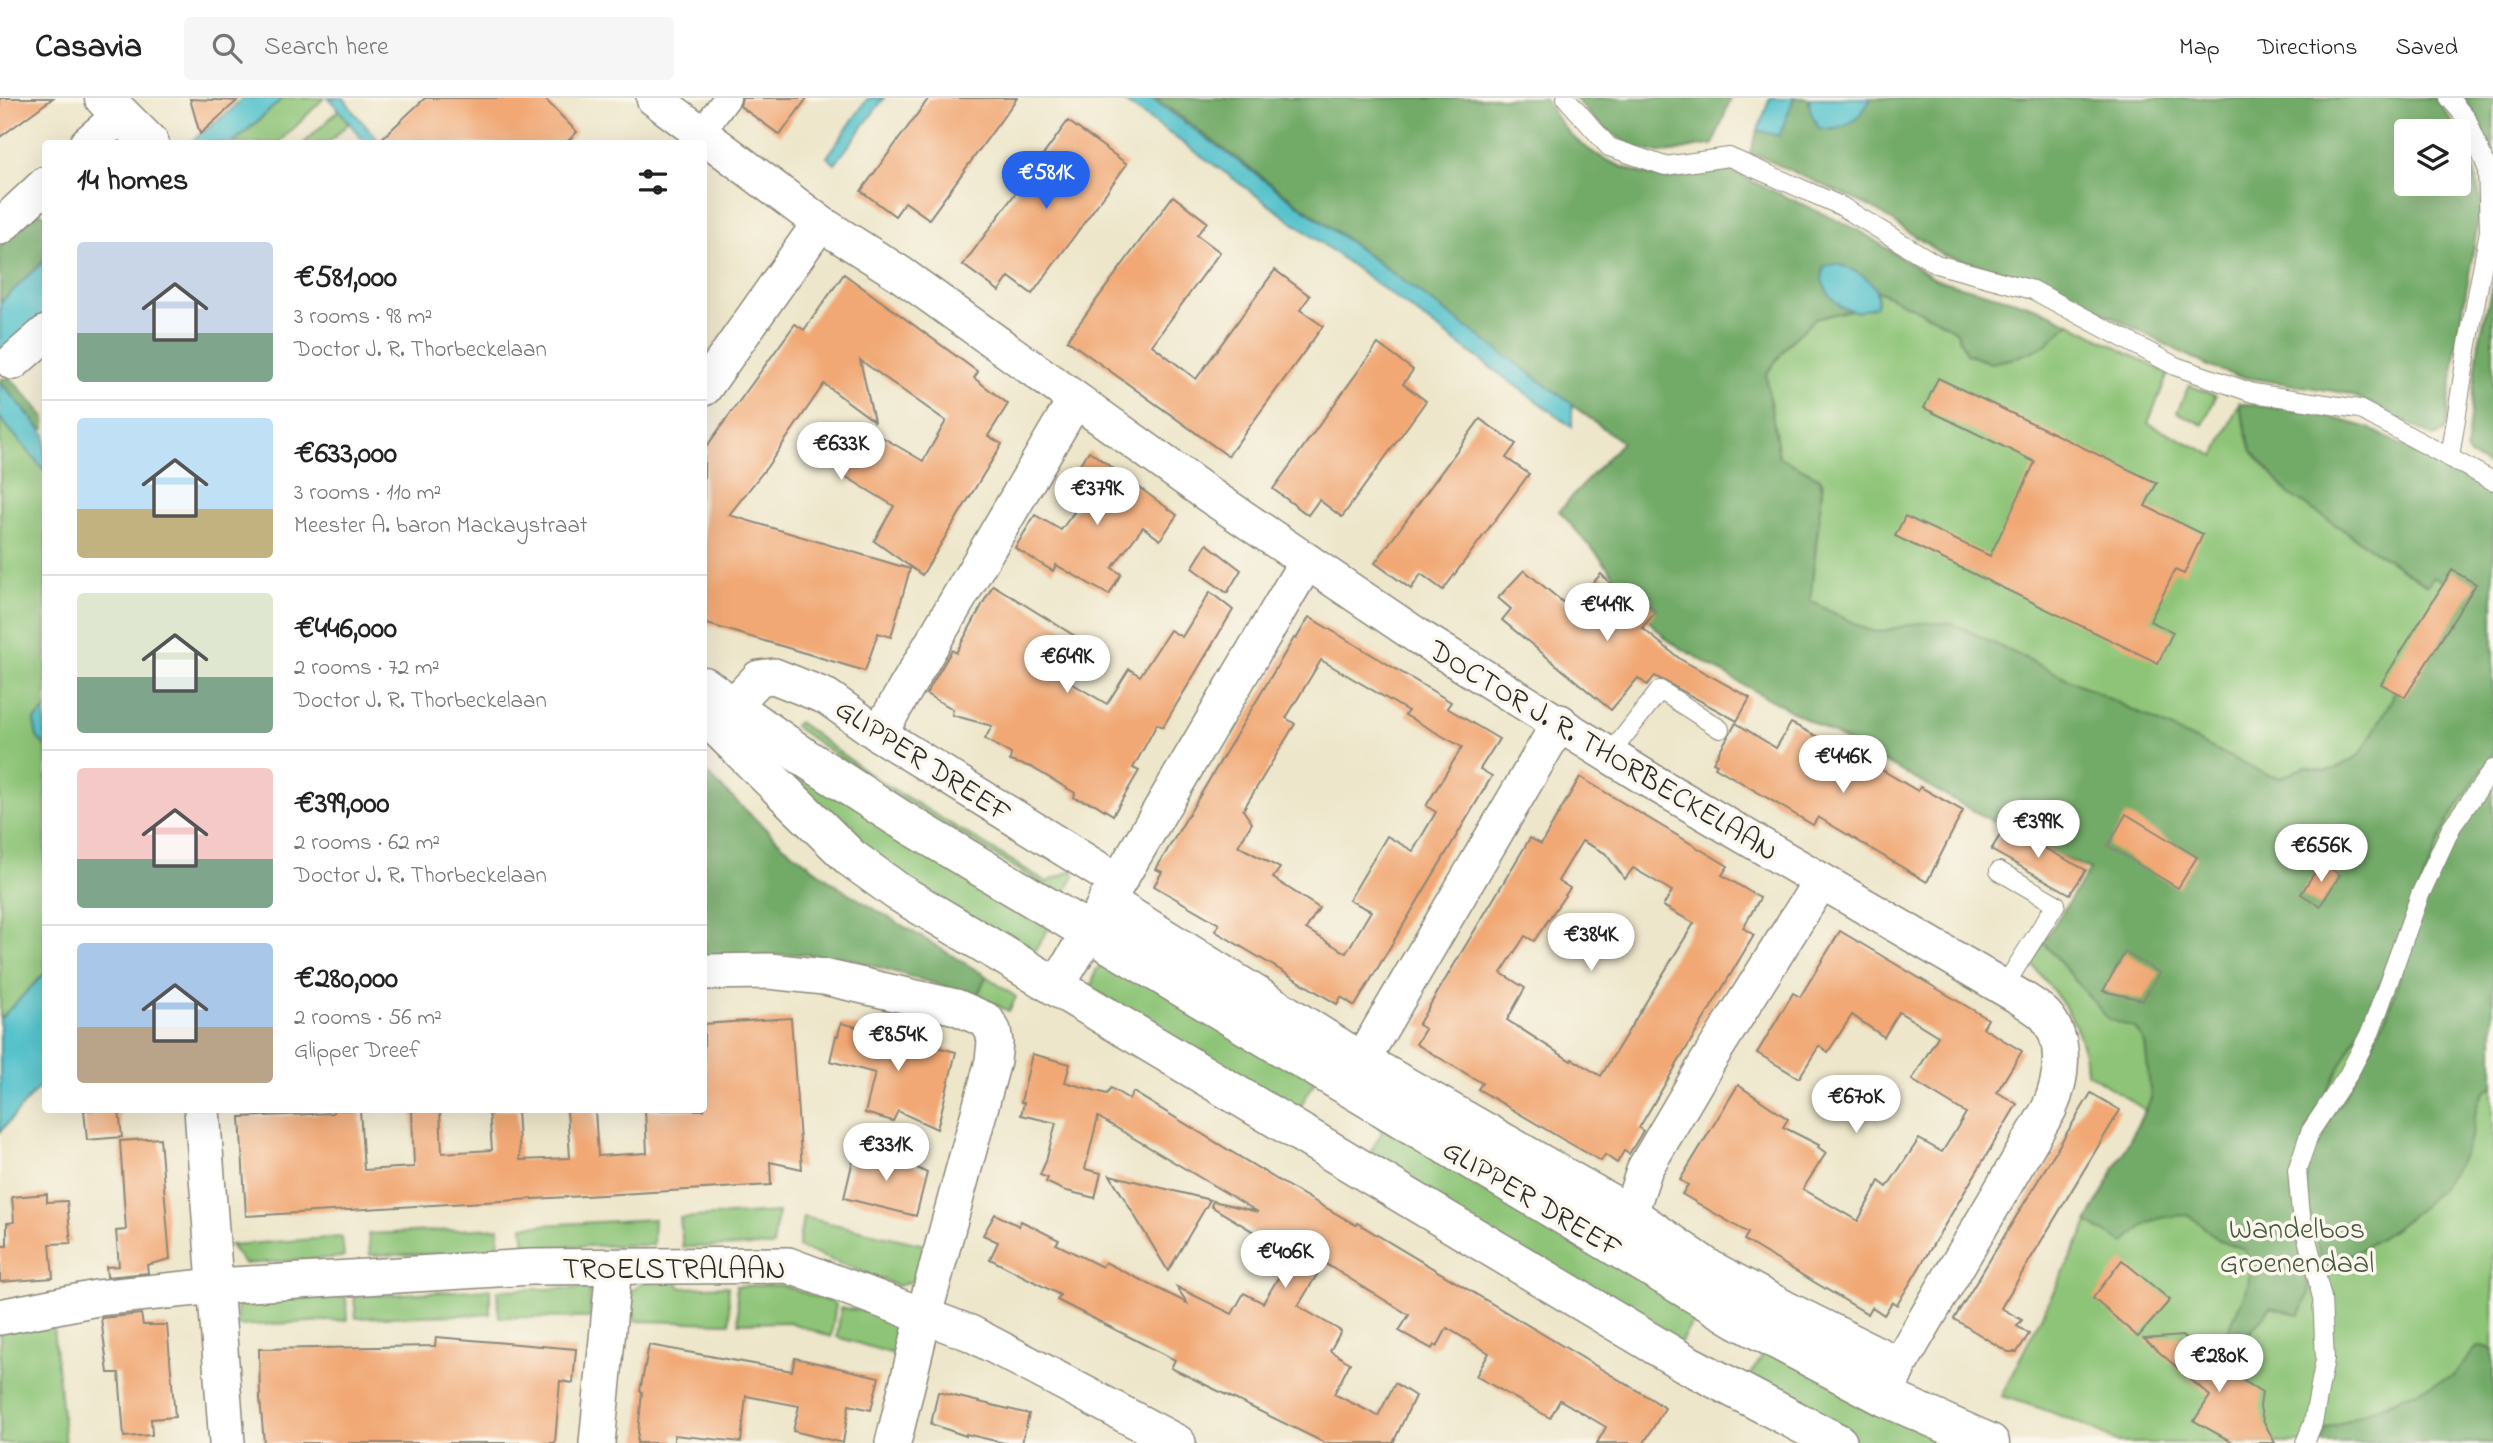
<!DOCTYPE html>
<html lang="en">
<head>
<meta charset="utf-8">
<style>
	:root { --surface:#fff; --page:#f6f6f6; --text:#222; --muted:#767676; --line:#e0e0e0; --accent:#2563eb }
	body { margin:0; font-family:"Indie Flower",sans-serif; background:var(--page); color:var(--text); height:100vh; display:flex; flex-direction:column; font-size:26px; white-space:nowrap }
	* { box-sizing:border-box; margin:0 }
	p { font-size:23px; color:var(--muted) }
	.icon { flex:none; width:38px; height:38px; fill:none; stroke:currentColor; stroke-width:2; stroke-linecap:round; stroke-linejoin:round }
	.map { position:relative; flex:1; overflow:hidden }
	.panel { position:absolute; left:42px; top:42px; width:665px; height:973px; display:flex; flex-direction:column; background:var(--surface); border-radius:7px; box-shadow:0 7px 28px #0002 }
	.panel>* { flex:none }
	.tools { position:absolute; left:2394px; top:21px; display:grid; gap:14px }
	.tools a { display:grid; place-items:center; width:77px; height:77px; border-radius:7px; background:var(--surface); box-shadow:0 7px 28px #0002; font-size:35px }
	.price { position:absolute; translate:-50% -60px; padding:0 16px; border-radius:24px; background:#fff; color:#222; font-size:23px; line-height:46px; filter:drop-shadow(0 2px 4px #0008) }
	.price::after { content:''; position:absolute; left:50%; top:42px; width:21px; height:16px; margin-left:-10px; background:inherit; clip-path:polygon(0 0,100% 0,50% 100%) }
	.price.active { background:var(--accent); color:#fff }
	ul { padding:0; list-style:none }
	li { display:flex; align-items:center; gap:21px; height:175px; padding:0 35px }
	li+li { border-top:2px solid var(--line) }
	li span { display:grid; place-items:center; flex:none; width:196px; height:140px; border-radius:7px; color:#555 }
	li>.icon { margin-inline-start:auto }
	span .icon { width:84px; height:84px; fill:#fffc; stroke-width:1 }
	li b { font-size:30px }
	h2 { display:flex; justify-content:space-between; align-items:center; height:84px; padding:0 35px; font-size:30px }
	header { display:flex; align-items:center; gap:42px; box-sizing:border-box; height:98px; padding:0 35px; background:var(--surface); border-bottom:2px solid var(--line) }
	header strong { font-size:33px }
	nav { display:flex; gap:38px; margin-inline-start:auto; font-size:24px }
	.search { width:490px; height:63px; background:var(--page); display:flex; align-items:center; gap:18px; box-sizing:border-box; padding:0 24px; border-radius:7px; color:var(--muted); font-size:26px }
	.map>svg:first-child { display:block }
	.green { fill:#8dc477; stroke:#5c7851; stroke-width:2 }
	.forest { fill:#72aa68; stroke:#4e6a4a; stroke-width:2; fill-rule:evenodd }
	.water { fill:#56c3cc; stroke:#40777c; stroke-width:2 }
	.building { fill:#f1a875; fill-rule:evenodd }
	.lines { fill:none; stroke-linecap:round; stroke-linejoin:round }
	.service-casing { stroke:#8c887a; stroke-width:20 }
	.pedestrian-casing { stroke:#8c887a; stroke-width:29 }
	.minor-casing { stroke:#8c887a; stroke-width:38 }
	.tertiary-casing { stroke:#8c887a; stroke-width:41 }
	.service { stroke:#fff; stroke-width:18 }
	.pedestrian { stroke:#fff; stroke-width:26 }
	.minor { stroke:#fff; stroke-width:35 }
	.tertiary { stroke:#fff; stroke-width:38 }
	.labels { text-anchor:middle; stroke-width:7; stroke-linejoin:round; paint-order:stroke }
	.street-label { font-size:30px; fill:#2b2b2b; stroke:#fbf7ec }
	.park-label { font-size:30px; fill:#485942; stroke:#fbf7ec }
</style>
</head>
<body>
<header>
<strong>Casavia</strong>
<div class="search"><svg class="icon" aria-label="search" viewBox="0 0 24 24"><circle cx="10" cy="10" r="6"/><path d="M15 15l6 6"/></svg>Search here</div>
<nav><a>Map</a><a>Directions</a><a>Saved</a></nav>
</header>
<div class="map">
<svg width="2493" height="1345" viewBox="0 0 2493 1345">
	<rect width="100%" height="100%" fill="#fbf7ec"/>
	<filter id="ink" filterUnits="userSpaceOnUse"><feTurbulence type="fractalNoise" baseFrequency=".0143" numOctaves="2"/><feDisplacementMap in="SourceGraphic" scale="14" xChannelSelector="R" yChannelSelector="G"/><feConvolveMatrix kernelMatrix="1 2 1 2 8 2 1 2 1" color-interpolation-filters="sRGB"/></filter>
	<filter id="wash" filterUnits="userSpaceOnUse"><feTurbulence type="fractalNoise" baseFrequency=".00686" numOctaves="4" result="noise"/><feDisplacementMap in="SourceGraphic" scale="28" xChannelSelector="R" yChannelSelector="G"/><feGaussianBlur stdDeviation="1.57" result="paint"/><feColorMatrix in="noise" values="0 0 0 0 0 0 0 0 0 0 0 0 0 0 0 0 0 1.4 0 .05"/><feComposite in="paint" operator="in"/></filter>
	<g filter="url(#wash)">
		<rect width="100%" height="100%" fill="#ede6ca"/>
		<g class="green">
			<path d="M283 0H324L279 45 233 46Z"/>
			<path d="M340 11 348 26 328 45 303 46Z"/>
			<path d="M1876 192 1935 220 1957 234 1966 256 1991 265 2014 260 2043 249 2070 225 2168 276 2148 325 2215 358 2239 305 2252 353 2289 396 2426 487 2434 478 2454 489 2396 589 2391 603 2361 656 2337 670 2325 673 2305 669 2280 680 2268 677 1952 525H1919L1878 534 1867 532 1810 503 1823 385 1820 380 1779 359 1765 277 1790 244 1815 221 1851 212 1858 214 1878 201Z"/>
			<path d="M2189 287 2216 298 2203 327 2177 314Z"/>
			<path d="M0 320 46 373V613L34 623 37 639 46 648 45 875 0 921Z"/>
			<path d="M2493 443V1345H2119C2081 1324 2043 1310 2001 1298L2145 1012 2086 974C2085 928 2059 899 2031 865L2091 771 2301 756Z"/>
			<path d="M798 624 875 680 1047 784 1072 772 1075 776 1063 799 876 685 794 628Z"/>
			<path d="M756 638 1049 830 1034 854 875 768Z"/>
			<path d="M1106 863 1318 977 1293 1022 1091 889 1096 872Z"/>
			<path d="M986 878 1016 899 1009 913 977 899Z"/>
			<path d="M1377 1027 1962 1345H1857L1743 1288 1763 1257 1697 1216 1676 1252 1365 1064 1382 1034Z"/>
			<path d="M778 1114 773 1148 683 1149 680 1120Z"/>
			<path d="M803 1119 925 1147 918 1181 898 1188 798 1149Z"/>
			<path d="M654 1121 653 1147 525 1149 523 1128Z"/>
			<path d="M499 1130 498 1155 370 1157 368 1136Z"/>
			<path d="M342 1139 344 1159 244 1166 230 1147Z"/>
			<path d="M674 1178 681 1190 728 1188 730 1225 634 1223 631 1193 649 1180Z"/>
			<path d="M782 1187 836 1206 831 1239 789 1224 739 1225 736 1188Z"/>
			<path d="M590 1190V1220L499 1219 497 1192Z"/>
			<path d="M490 1191V1216L356 1220 354 1199Z"/>
			<path d="M249 1196 276 1202 346 1198 347 1222 238 1228 237 1211Z"/>
			<path d="M841 1210 889 1216 899 1238 900 1258 837 1239Z"/>
			<path d="M53 1229 65 1345H0V1232Z"/>
		</g>
		<g class="forest">
			<path d="M1155 0H1544C1552 13 1562 29 1573 39 1596 61 1642 81 1673 79 1692 78 1707 72 1728 72L1858 132 1935 181 2012 202 2040 211 2070 225 2043 249 2014 260 1991 265 1966 256 1957 234 1935 220 1876 192 1875 189 1841 209 1851 212 1815 221 1790 244 1766 277 1779 359 1820 380 1822 391 1810 503 1867 532 1878 534 1919 525H1952L2268 677 2280 680 2305 669 2325 673 2337 670 2361 656 2391 603 2396 589 2454 490 2434 478 2427 487 2289 396 2252 353 2239 305 2315 315 2369 330 2493 395V658L2475 681 2447 725 2369 914 2307 1031 2303 1157 2309 1196 2300 1217 2271 1209 2245 1240 2226 1237 2247 1191 2251 1170 2244 1151 2219 1142 2189 1117C2156 1118 2147 1122 2124 1145L2087 1124 2151 1001 2145 945 2135 930 2108 921 2043 844 2090 771 2059 758 2005 730 1740 585 1669 543 1638 512 1604 464 1559 413 1622 344Z"/>
			<path d="M1575 0H1731L1713 47C1699 47 1685 52 1671 54 1633 59 1597 27 1575 0Z"/>
			<path d="M1794 0H1810L1808 5 1832 32C1852 27 1861 19 1871 0H2434C2465 35 2474 62 2481 107L2457 246 2445 333 2434 339 2377 308 2346 295 2237 278 2210 269 2050 187 1943 157 1871 109 1750 54 1758 32 1779 38ZM2406 33H2459V86H2406Z"/>
			<path d="M2462 0H2493V61C2486 38 2478 18 2462 0Z"/>
			<path d="M36 113 45 117V162L0 205V147Z"/>
			<path d="M2493 184V370L2470 358 2466 352 2479 244Z"/>
			<path d="M10 279 45 319V331H41L3 287 0 288V281Z"/>
			<path d="M704 673 783 747 840 790 986 878 977 898 847 860 801 856 704 860Z"/>
			<path d="M2493 685V988C2473 999 2477 1016 2472 1035 2470 1044 2464 1056 2459 1065 2429 1114 2374 1146 2324 1172L2309 1114 2306 1087 2309 1054 2322 1029 2345 998 2388 916 2425 800 2458 732Z"/>
			<path d="M2477 1249 2493 1250V1345H2320L2326 1331 2453 1278Z"/>
		</g>
		<g class="water">
			<path d="M242 0H283L233 45H189L230 13Z"/>
			<path d="M328 0H344L355 16 381 45H366C352 31 343 14 328 0Z"/>
			<path d="M868 0H884L835 66 827 59Z"/>
			<path d="M1119 0H1151L1572 306V329L1227 76Z"/>
			<path d="M1770 0H1794L1779 38 1758 32Z"/>
			<path d="M1810 0H1871C1859 22 1845 35 1819 30 1814 21 1807 11 1810 0Z"/>
			<path d="M45 162V220L0 263V205Z"/>
			<path d="M1837 166C1856 173 1883 183 1876 208L1858 214 1841 209 1830 198 1822 183 1824 168Z"/>
			<path d="M2 286 45 336V373L0 320V288Z"/>
			<path d="M45 613V648L37 639 34 623Z"/>
			<path d="M45 875V982L0 1034V921Z"/>
		</g>
		<g id="blocks">
			<g class="building">
				<path d="M0 0H53L0 39Z"/>
				<path d="M425 0H544L577 34 565 46H376Z"/>
				<path d="M742 0H807L780 37 740 8Z"/>
				<path d="M929 0H1017L929 121 905 104 895 118 861 93Z"/>
				<path d="M190 1 237 3 200 36Z"/>
				<path d="M1068 23 1127 66 1032 196 1009 179 999 193 963 167Z"/>
				<path d="M1173 98 1207 124 1197 137 1220 154 1152 247 1196 281 1275 172 1310 198 1300 212 1323 228 1228 358 1067 242Z"/>
				<path d="M844 176 978 274 974 280 1008 306 988 338 1002 346 922 477 874 443 894 408 843 377 870 332 923 363 946 323 860 262 874 323 824 286 767 369 729 417 910 471 891 539 878 535 865 573 704 525V352L795 226 804 232Z"/>
				<path d="M1378 246 1413 272 1403 286 1426 303 1342 419 1319 402 1308 417 1273 391Z"/>
				<path d="M1938 280 2157 385 2145 408 2203 436 2184 476 2175 472 2150 523 2173 534 2158 565 1895 438 1905 418 1990 458 2035 364 1924 310Z"/>
				<path d="M1480 321 1516 346 1506 360 1529 376 1443 492 1421 476 1411 491 1375 465Z"/>
				<path d="M1089 353 1177 417 1160 442 1143 429 1112 470 1121 476 1109 497 1056 467 1053 473 1015 450 1035 417 1061 432 1091 391 1072 377Z"/>
				<path d="M1207 446 1241 472 1227 495 1192 470Z"/>
				<path d="M1524 472 1570 510 1601 476 1628 503 1636 491 1656 514 1642 530 1680 561 1750 600 1737 623 1655 578 1647 587 1638 580 1611 612 1502 522 1511 511 1498 500Z"/>
				<path d="M2452 472 2476 486 2405 599 2381 586Z"/>
				<path d="M993 487 1083 543 1061 579 1107 606 1129 571 1140 578 1170 532 1182 539 1210 494 1233 512 1163 629 1157 626 1133 670 1139 673 1113 717 1095 706 1074 700 1075 695 1031 669 1010 663 1011 656 985 641 992 628 952 617 953 611 926 596 952 552 956 555Z"/>
				<path d="M1309 519 1451 604 1447 610 1499 641 1480 671 1492 678 1355 908 1341 899 1337 906 1215 833 1219 826 1154 788 1162 774 1156 771 1294 540 1296 541ZM1321 562 1408 613 1405 617 1462 649 1426 708 1436 714 1413 753 1387 738 1349 802 1371 813 1346 855 1306 831 1319 810 1273 780 1280 770 1238 748 1252 725 1243 712 1295 626 1286 620Z"/>
				<path d="M1736 625 1776 650 1791 625 1868 664 1918 693 1920 689 1963 713 1927 784 1818 719 1813 727 1715 669 1717 666 1713 664Z"/>
				<path d="M1580 679 1728 768 1722 777 1760 800 1743 830 1754 837 1639 1030 1643 1033 1629 1056 1624 1053 1617 1065 1605 1057 1601 1063 1562 1041 1478 991 1482 985 1416 946 1425 931 1418 927 1530 740 1541 746ZM1582 743 1605 755 1625 781 1633 770 1672 793 1663 808 1694 825 1601 978 1572 961 1571 963 1507 922 1525 890 1501 875 1525 838 1534 843 1570 790 1558 783Z"/>
				<path d="M2126 716 2197 759 2178 790 2108 748Z"/>
				<path d="M2005 729 2086 772 2070 796 1991 752Z"/>
				<path d="M2321 764 2340 777 2320 808 2301 796Z"/>
				<path d="M1840 833 1988 921 1983 930 2022 953 1997 994 2017 1006 1897 1207 1892 1204 1884 1217 1872 1209 1868 1216 1799 1175 1744 1142 1748 1135 1682 1096 1688 1087 1680 1082 1738 987 1788 1021 1783 1029 1819 1047 1818 1049 1826 1055 1803 1091 1858 1123 1879 1083 1887 1089 1919 1041 1942 1054 1954 1035 1966 1015 1912 982 1938 938 1899 914 1884 939 1852 917 1828 954 1819 948 1799 980 1757 955 1793 895 1800 899Z"/>
				<path d="M2125 854 2160 875 2143 902 2103 893Z"/>
				<path d="M791 920 802 1071 770 1064 771 1087 246 1118 240 1019 333 1015V1012H360L364 1072 414 1069 412 1012H440L442 1055 492 1052 489 1012H517L520 1062 570 1060 567 1012H595L598 1058 647 1055 645 1012H704V926Z"/>
				<path d="M841 925 956 954 937 1031 898 1013 893 1023 865 1015 875 975 830 963 836 938H838Z"/>
				<path d="M1032 956 1070 966 1065 984 1107 996 1111 990 1129 1001 1133 994 1281 1084 1356 1127 1357 1125 1653 1302 1665 1310 1644 1345H1597L1606 1329 1560 1302 1550 1320 1476 1278 1489 1255 1447 1230 1437 1249 1434 1247 1432 1251 1399 1233 1409 1217 1324 1165 1298 1208 1341 1233 1330 1253 1350 1265 1334 1296 1378 1318 1395 1285 1415 1298 1393 1345H1325L1171 1270 1175 1262 1057 1202 1060 1197 990 1161 998 1144 983 1137 995 1116 1019 1128 1021 1123 1059 1142 1056 1146 1102 1169 1105 1164 1187 1205 1177 1189 1232 1216 1244 1195 1263 1205 1292 1157 1211 1108 1213 1103 1258 1114 1098 1019 1085 1071 1101 1075 1095 1100 1063 1092 1046 1084 1048 1080 1040 1077 1046 1063 1056 1025 1021 1017 1024 1005 1021 1004Z"/>
				<path d="M2091 995 2120 1012 2001 1210 2022 1222 2017 1228 2029 1236 2017 1254H2008L1954 1221Z"/>
				<path d="M84 1012H119L122 1039 87 1042Z"/>
				<path d="M160 1040 170 1161 147 1167 148 1175 107 1179 106 1169 119 1168 116 1133 126 1132 120 1043Z"/>
				<path d="M873 1046 927 1075 916 1118 844 1100 853 1062 868 1065Z"/>
				<path d="M1110 1077 1210 1102 1168 1173Z"/>
				<path d="M47 1096V1104L67 1103 71 1145 50 1146 53 1180 0 1184V1148H7V1125L14 1124 12 1099Z"/>
				<path d="M2122 1162 2170 1202 2138 1239 2093 1200Z"/>
				<path d="M141 1216 143 1227H167L175 1319 151 1321 152 1337 124 1339 119 1275H108L101 1220Z"/>
				<path d="M2182 1238 2199 1253V1256L2262 1294 2260 1309 2263 1322 2275 1345H2234L2194 1323 2210 1298 2144 1241Z"/>
				<path d="M436 1239 576 1251 573 1285 560 1283 555 1345H264L260 1301 259 1251 435 1248Z"/>
				<path d="M649 1247 792 1273 795 1260 879 1279 871 1312 849 1307 843 1345 793 1333 799 1308 746 1298 741 1344 674 1337V1345H637L642 1294 640 1293Z"/>
				<path d="M938 1294 1029 1316 1022 1345H1004L966 1336V1338L931 1326Z"/>
			</g>
		</g>
	</g>
	<g filter="url(#ink)">
		<use href="#blocks" fill-opacity="0" stroke="#8c887a" stroke-width="2"/>
		<g class="lines">
			<g class="service-casing">
				<g id="service">
					<path d="M1566 0 1609 49 1665 68 1729 59 1841 108 1936 166 2033 192 2175 268 2253 295 2359 311 2493 383"/>
					<path d="M2449 0 2467 21 2487 70 2489 133 2468 246 2450 359"/>
					<path d="M1610 656 1660 592 1720 631"/>
					<path d="M1999 773 2056 806 2003 890"/>
					<path d="M2305 1345 2313 1325 2325 1261 2322 1200 2301 1117 2297 1072 2310 1034 2348 977 2371 933 2420 797 2452 728 2493 671"/>
				</g>
			</g>
			<g class="pedestrian-casing">
				<path id="pedestrian" d="M701 35 727 0"/>
			</g>
			<g class="minor-casing">
				<g id="minor">
					<path d="M654 0 820 125 899 175 1209 397 1419 539 1651 683 2023 901C2030 906 2039 911 2045 917 2068 943 2062 982 2049 1011L1899 1267 1885 1299"/>
					<path d="M87 46 121 17"/>
					<path d="M0 129 46 86"/>
					<path d="M13 264 46 235"/>
					<path d="M704 290 820 125"/>
					<path d="M719 631 741 599 759 580 774 578 827 599 879 636 1117 783"/>
					<path d="M879 636 1075 302"/>
					<path d="M1106 802 1362 962 1630 1115 1710 1170 1786 1211 1899 1267"/>
					<path d="M704 874 769 873 824 879 956 909 986 922 993 933 995 944 993 963 924 1217 893 1345"/>
					<path d="M1057 888 1307 463"/>
					<path d="M1362 962 1560 624"/>
					<path d="M202 1012 227 1345"/>
					<path d="M1630 1115 1645 1070 1708 963 1821 783"/>
					<path d="M0 1219 97 1200 216 1188 531 1169 788 1167 970 1235 1178 1345"/>
					<path d="M597 1345 614 1169"/>
				</g>
			</g>
			<g class="tertiary-casing">
				<g id="tertiary">
					<path d="M104 0 150 46"/>
					<path d="M704 588 807 661 897 719 1737 1221 1885 1299 1990 1345"/>
					<path d="M704 616 851 760 898 794 1685 1265 1838 1345"/>
				</g>
			</g>
			<use href="#service" class="service"/>
			<use href="#pedestrian" class="pedestrian"/>
			<use href="#minor" class="minor"/>
			<use href="#tertiary" class="tertiary"/>
		</g>
	</g>
	<g class="labels">
		<g class="street-label">
			<text transform="translate(1604 652) rotate(31)" y="10">DOCTOR J. R. THORBECKELAAN</text>
			<text transform="translate(924 662) rotate(33)" y="10">GLIPPER DREEF</text>
			<text transform="translate(1533 1100) rotate(31)" y="10">GLIPPER DREEF</text>
			<text x="674" y="1180">TROELSTRALAAN</text>
		</g>
		<g class="park-label">
			<text x="2297" y="1140">Wandelbos<tspan x="2297" dy="34">Groenendaal</tspan></text>
		</g>
	</g>
</svg>
<div class="tools">
<a><svg class="icon" aria-label="layers" viewBox="0 0 24 24"><path d="M12 4l9 5-9 5-9-5zM3 14l9 5 9-5"/></svg></a>
</div>
<b class="price active" style="left:1046px;top:113px">€581K</b>
<b class="price" style="left:841px;top:384px">€633K</b>
<b class="price" style="left:1097px;top:429px">€379K</b>
<b class="price" style="left:1607px;top:545px">€449K</b>
<b class="price" style="left:1067px;top:597px">€649K</b>
<b class="price" style="left:1843px;top:697px">€446K</b>
<b class="price" style="left:2038px;top:762px">€399K</b>
<b class="price" style="left:2321px;top:786px">€656K</b>
<b class="price" style="left:1591px;top:875px">€384K</b>
<b class="price" style="left:898px;top:975px">€854K</b>
<b class="price" style="left:1856px;top:1037px">€670K</b>
<b class="price" style="left:886px;top:1085px">€331K</b>
<b class="price" style="left:1285px;top:1192px">€406K</b>
<b class="price" style="left:2219px;top:1296px">€280K</b>
<section class="panel">
<h2>14 homes<svg class="icon" aria-label="filters" viewBox="0 0 24 24"><path d="M4 7h16M4 17h16"/><circle cx="9" cy="7" r="2"/><circle cx="15" cy="17" r="2"/></svg></h2>
<ul>
<li><span style="background:linear-gradient(#c9d6e8 65%,#7fa58c 0)"><svg class="icon" aria-label="home" viewBox="0 0 24 24"><path d="M3 11l9-7 9 7M6 9v11h12V9"/></svg></span><div><b>€581,000</b><p>3 rooms · 98 m²</p><p>Doctor J. R. Thorbeckelaan</p></div></li>
<li><span style="background:linear-gradient(#bfe0f5 65%,#c2b280 0)"><svg class="icon" aria-label="home" viewBox="0 0 24 24"><path d="M3 11l9-7 9 7M6 9v11h12V9"/></svg></span><div><b>€633,000</b><p>3 rooms · 110 m²</p><p>Meester A. baron Mackaystraat</p></div></li>
<li><span style="background:linear-gradient(#dfe7d0 60%,#7fa58c 0)"><svg class="icon" aria-label="home" viewBox="0 0 24 24"><path d="M3 11l9-7 9 7M6 9v11h12V9"/></svg></span><div><b>€446,000</b><p>2 rooms · 72 m²</p><p>Doctor J. R. Thorbeckelaan</p></div></li>
<li><span style="background:linear-gradient(#f6c9c9 65%,#7fa58c 0)"><svg class="icon" aria-label="home" viewBox="0 0 24 24"><path d="M3 11l9-7 9 7M6 9v11h12V9"/></svg></span><div><b>€399,000</b><p>2 rooms · 62 m²</p><p>Doctor J. R. Thorbeckelaan</p></div></li>
<li><span style="background:linear-gradient(#a9c7e8 60%,#b9a48a 0)"><svg class="icon" aria-label="home" viewBox="0 0 24 24"><path d="M3 11l9-7 9 7M6 9v11h12V9"/></svg></span><div><b>€280,000</b><p>2 rooms · 56 m²</p><p>Glipper Dreef</p></div></li>
</ul>
</section>
</div>
</body>
</html>
